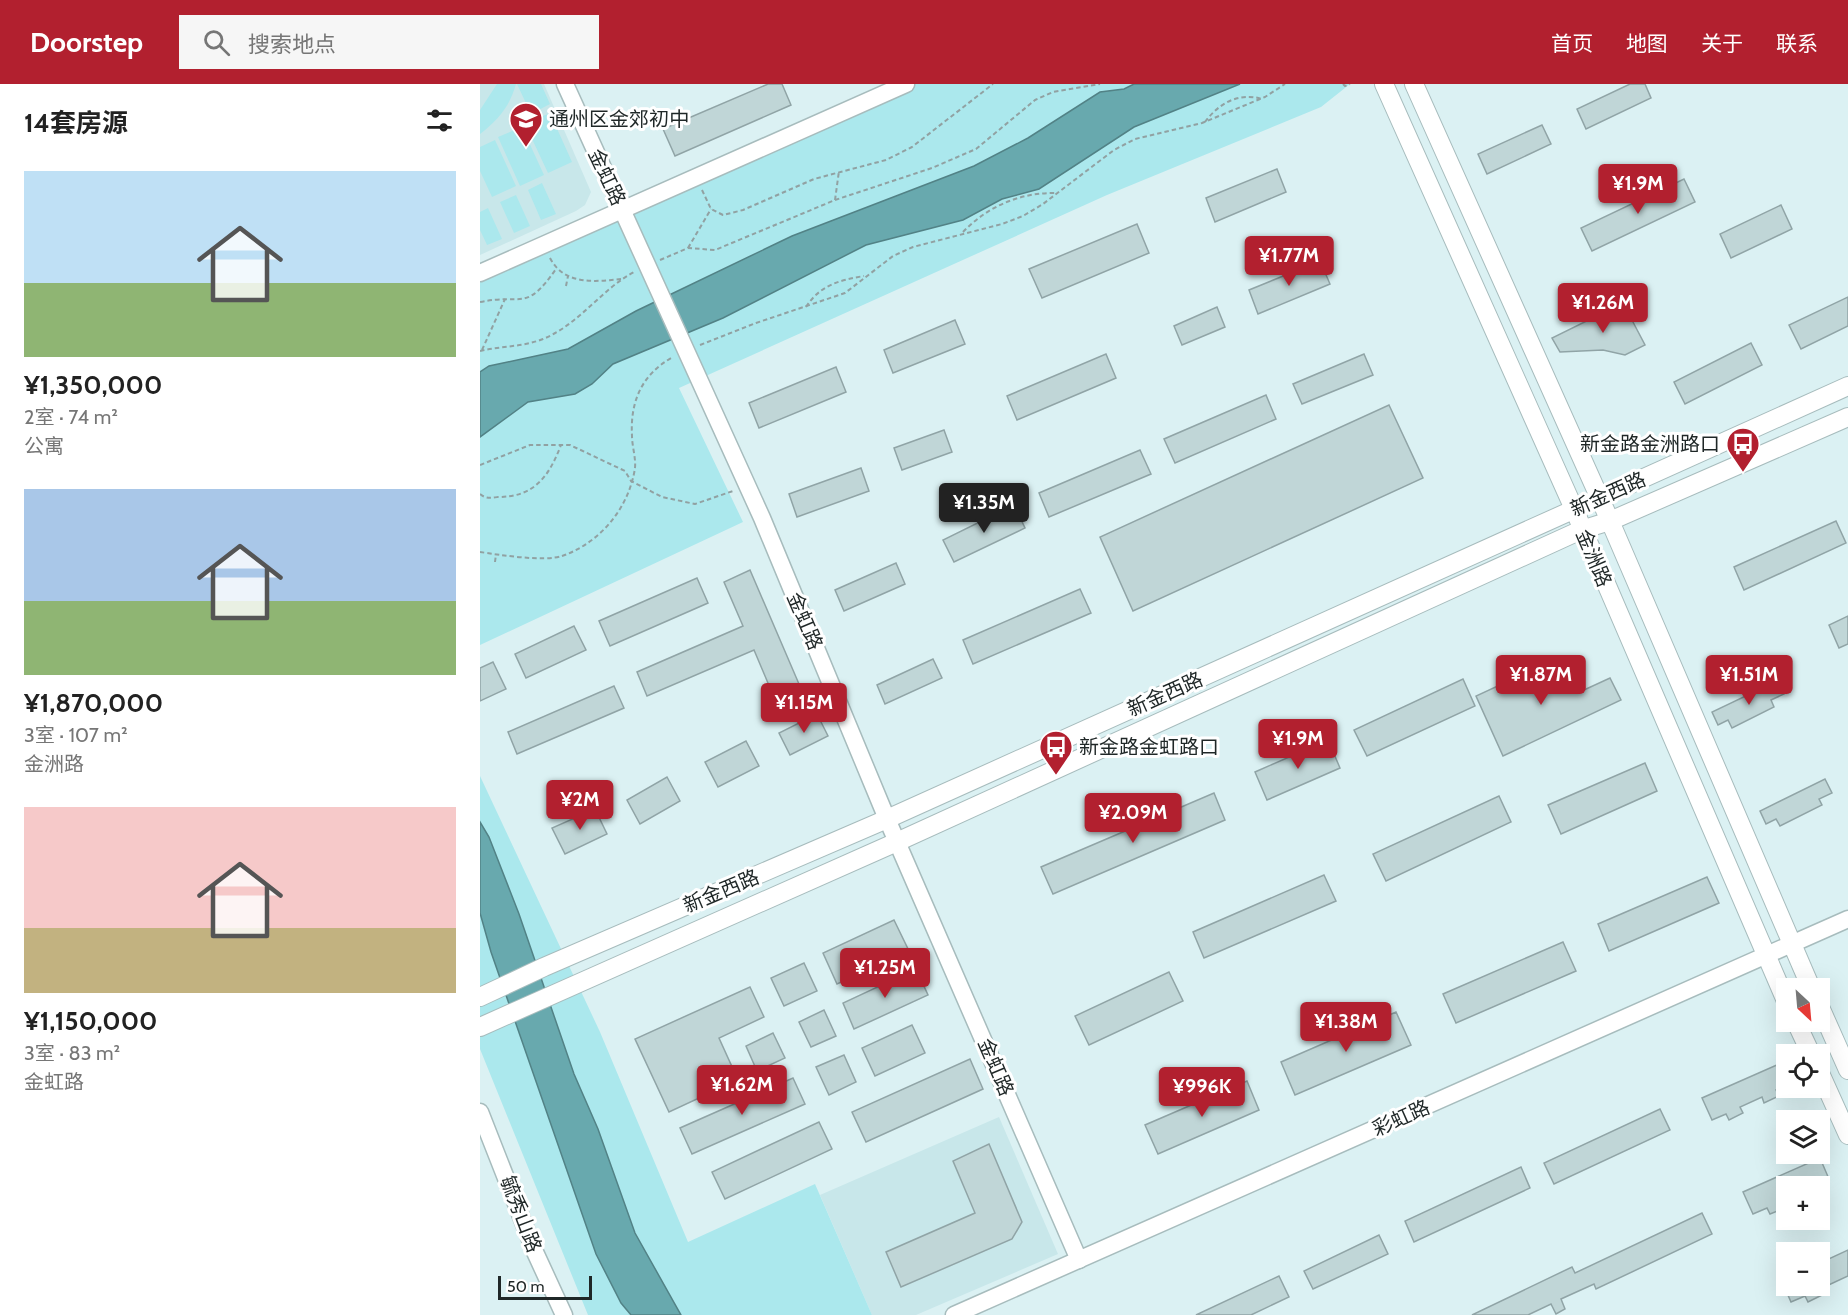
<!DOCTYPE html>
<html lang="zh">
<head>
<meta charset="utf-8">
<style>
	:root { --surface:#fff; --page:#f6f6f6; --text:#222; --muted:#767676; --accent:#b2202f }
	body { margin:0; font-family:Cabin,"Noto Sans SC",sans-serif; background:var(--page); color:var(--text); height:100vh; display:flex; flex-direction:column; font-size:22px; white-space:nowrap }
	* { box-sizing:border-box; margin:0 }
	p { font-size:20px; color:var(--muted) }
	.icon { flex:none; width:33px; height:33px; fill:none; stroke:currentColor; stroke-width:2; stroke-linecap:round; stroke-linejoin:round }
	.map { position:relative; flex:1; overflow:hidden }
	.panel { display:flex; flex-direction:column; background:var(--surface); width:480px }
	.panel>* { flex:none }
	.needle { width:39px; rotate:154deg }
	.tools { position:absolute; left:1296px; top:894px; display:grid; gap:12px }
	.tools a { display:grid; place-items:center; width:54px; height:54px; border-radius:0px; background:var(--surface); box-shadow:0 6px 24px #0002; font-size:30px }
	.scale { position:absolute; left:18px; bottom:15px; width:94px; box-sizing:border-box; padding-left:6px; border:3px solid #1f2727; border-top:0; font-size:16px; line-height:21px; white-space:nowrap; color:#1f2727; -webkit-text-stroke:4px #fff; paint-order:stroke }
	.price { position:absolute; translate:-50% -51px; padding:0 14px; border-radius:6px; background:var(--accent); color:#fff; font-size:20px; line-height:39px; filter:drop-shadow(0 2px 3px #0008) }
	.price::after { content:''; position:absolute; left:50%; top:36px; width:18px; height:14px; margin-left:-9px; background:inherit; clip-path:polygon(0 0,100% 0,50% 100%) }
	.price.current { background:#222; color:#fff }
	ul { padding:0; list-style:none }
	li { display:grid; align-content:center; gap:12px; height:318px; padding:0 24px }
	li span { display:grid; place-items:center; height:186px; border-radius:0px; color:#555 }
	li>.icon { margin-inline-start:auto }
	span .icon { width:108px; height:108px; fill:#fffc; stroke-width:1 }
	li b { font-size:26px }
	h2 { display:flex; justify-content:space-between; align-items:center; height:72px; padding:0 24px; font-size:26px }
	header { display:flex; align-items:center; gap:36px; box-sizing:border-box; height:84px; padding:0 30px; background:var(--accent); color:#fff }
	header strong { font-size:28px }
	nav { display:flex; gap:33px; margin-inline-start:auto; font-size:21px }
	.search { width:420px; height:54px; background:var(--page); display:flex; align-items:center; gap:15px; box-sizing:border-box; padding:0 21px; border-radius:0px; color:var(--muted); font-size:22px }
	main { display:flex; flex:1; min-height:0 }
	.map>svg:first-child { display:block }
	.built { fill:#c8e7ea }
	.green { fill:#abe8ed }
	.water { fill:#68a9ae; stroke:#528286; stroke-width:1.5 }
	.building { fill:#c0d6d7; stroke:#90a4a6; stroke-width:1.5 }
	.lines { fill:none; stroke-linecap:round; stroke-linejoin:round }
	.tertiary-casing { stroke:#a7bcbd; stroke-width:19 }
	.secondary-casing { stroke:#a7bcbd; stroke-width:20 }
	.path { stroke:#91a1a2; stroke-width:2; stroke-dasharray:4.5 3; stroke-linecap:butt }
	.tertiary { stroke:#fff; stroke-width:16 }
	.secondary { stroke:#fff; stroke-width:18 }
	.labels { text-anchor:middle; stroke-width:6; stroke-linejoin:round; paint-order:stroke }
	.poi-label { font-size:20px; fill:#1f2727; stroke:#fff; text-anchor:start }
	.street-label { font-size:20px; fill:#1f2727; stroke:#fff }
</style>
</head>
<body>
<header>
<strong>Doorstep</strong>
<div class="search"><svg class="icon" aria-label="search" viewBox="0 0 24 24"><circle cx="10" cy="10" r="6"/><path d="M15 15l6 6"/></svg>搜索地点</div>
<nav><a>首页</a><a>地图</a><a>关于</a><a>联系</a></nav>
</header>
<main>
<section class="panel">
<h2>14套房源<svg class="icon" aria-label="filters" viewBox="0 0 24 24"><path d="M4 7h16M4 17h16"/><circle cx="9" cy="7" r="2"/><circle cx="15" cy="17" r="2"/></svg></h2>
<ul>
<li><span style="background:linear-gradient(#bfe0f5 60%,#8fb573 0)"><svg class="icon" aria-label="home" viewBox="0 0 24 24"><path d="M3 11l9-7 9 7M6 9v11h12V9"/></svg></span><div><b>¥1,350,000</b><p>2室 · 74 m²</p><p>公寓</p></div></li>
<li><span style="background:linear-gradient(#a9c7e8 60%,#8fb573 0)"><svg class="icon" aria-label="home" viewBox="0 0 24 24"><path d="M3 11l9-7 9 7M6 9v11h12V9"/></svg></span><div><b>¥1,870,000</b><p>3室 · 107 m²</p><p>金洲路</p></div></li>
<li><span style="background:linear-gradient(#f6c9c9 65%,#c2b280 0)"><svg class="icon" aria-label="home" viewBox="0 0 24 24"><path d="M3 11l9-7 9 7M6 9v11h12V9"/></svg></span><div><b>¥1,150,000</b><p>3室 · 83 m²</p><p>金虹路</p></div></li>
</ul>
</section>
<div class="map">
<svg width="1368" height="1231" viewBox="0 0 1368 1231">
	<rect width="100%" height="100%" fill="#dbf1f3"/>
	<g class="built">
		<path d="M0 0H64L111 108 105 121 96 127 0 171Z"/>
		<path d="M519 1033 578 1170 436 1231H392L340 1111Z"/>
	</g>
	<g class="green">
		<path d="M17 0H36C30 22 18 36 0 50V26Z"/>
		<path d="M37 0H61L70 20 51 30Z"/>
		<path d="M426 0H870L841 23 627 111 199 304 263 438 0 561V189Z"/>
		<path d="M70 29 92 78 68 89 45 40Z"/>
		<path d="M42 43 64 91 40 102 18 53Z"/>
		<path d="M15 56 36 102 12 113 0 87V63Z"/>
		<path d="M62 99 76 130 61 136 48 106Z"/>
		<path d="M36 111 50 142 34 149 20 118Z"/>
		<path d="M8 124 22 155 7 161 0 146V128Z"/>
		<path d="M0 692 120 948 208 1158 335 1100 392 1231H108L0 965Z"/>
	</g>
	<g class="water">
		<path d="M654 0H760L654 43 559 105 522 115 483 136 386 161 243 234 133 280 112 300 95 310 48 318 0 353V288L9 282 88 265 156 227 312 152 494 82 548 54 620 8 644 5Z"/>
		<path d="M0 738 9 753 39 830 94 990 118 1045 155 1149 201 1231H151L141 1219 116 1170 11 868 0 829Z"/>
	</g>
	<g class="building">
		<path d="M288 0H302L311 21 195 72 183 45Z"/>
		<path d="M1150 0H1165L1171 14 1106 45 1097 25Z"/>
		<path d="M1062 41 1071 60 1007 90 998 70Z"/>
		<path d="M797 85 806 108 735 138 726 114Z"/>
		<path d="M1204 95 1215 118 1112 167 1101 144Z"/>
		<path d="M1301 121 1312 145 1251 174 1240 150Z"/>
		<path d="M657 140 669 169 562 214 549 185Z"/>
		<path d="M840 177 850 200 778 230 769 206Z"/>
		<path d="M1368 213V242L1321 265 1309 241Z"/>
		<path d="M1143 219 1165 261 1145 271 1123 266 1080 268 1072 254Z"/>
		<path d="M737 223 745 243 702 261 694 242Z"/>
		<path d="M475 236 485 260 413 289 404 266Z"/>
		<path d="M1271 259 1282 281 1205 320 1194 298Z"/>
		<path d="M626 270 636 294 537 336 527 312Z"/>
		<path d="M884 270 893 291 822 320 813 300Z"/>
		<path d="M356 283 366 308 279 344 269 319Z"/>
		<path d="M786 311 796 335 695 379 684 355Z"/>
		<path d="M909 321 943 394 653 527 620 453Z"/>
		<path d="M464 346 472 368 422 386 414 364Z"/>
		<path d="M660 366 671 390 569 433 559 409Z"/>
		<path d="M381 384 389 407 317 433 309 410Z"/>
		<path d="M534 421 545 444 474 478 463 456Z"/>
		<path d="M1356 437 1366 459 1264 506 1254 483Z"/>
		<path d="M416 479 425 500 364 527 355 506Z"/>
		<path d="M270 486 322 607 296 618 274 566 167 612 157 588 263 542 244 498Z"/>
		<path d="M217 494 228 519 130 562 119 537Z"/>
		<path d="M600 505 611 529 493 580 483 556Z"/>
		<path d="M1368 532V560L1359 564 1349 541Z"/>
		<path d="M94 542 106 566 46 594 35 570Z"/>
		<path d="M453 575 462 594 405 620 397 601Z"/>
		<path d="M13 578 26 605 0 617V584Z"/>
		<path d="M1063 581 1097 593 1104 606 1130 594 1141 616 1023 672 996 612Z"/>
		<path d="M983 595 995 622 887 672 874 646Z"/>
		<path d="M1297 597 1304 610 1291 616 1294 623 1252 644 1248 636 1238 641 1232 628Z"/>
		<path d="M134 602 144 624 37 670 28 648Z"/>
		<path d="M337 630 348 652 310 671 299 649Z"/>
		<path d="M848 656 860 684 787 716 775 688Z"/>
		<path d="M266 657 279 682 238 703 225 678Z"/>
		<path d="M1165 679 1177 707 1081 750 1068 721Z"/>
		<path d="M187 693 200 717 160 740 147 716Z"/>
		<path d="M1345 695 1352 709 1339 715 1342 721 1300 742 1296 735 1286 740 1280 727Z"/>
		<path d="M734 709 745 736 573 810 561 783Z"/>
		<path d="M1019 712 1031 738 906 797 893 770Z"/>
		<path d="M115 725 127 750 85 770 72 744Z"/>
		<path d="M844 791 856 817 724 874 713 848Z"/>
		<path d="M1227 793 1239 819 1129 867 1118 840Z"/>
		<path d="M414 836 429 867 357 900 343 869Z"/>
		<path d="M1083 858 1096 887 976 939 963 910Z"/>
		<path d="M324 879 337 907 304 922 291 894Z"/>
		<path d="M436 885 448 911 374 945 363 919Z"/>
		<path d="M689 888 703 917 609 961 595 932Z"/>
		<path d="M270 903 284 933 239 954 258 996 189 1028 155 955Z"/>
		<path d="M344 926 356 952 331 963 319 938Z"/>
		<path d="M916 928 931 961 815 1011 801 978Z"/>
		<path d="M432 941 445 969 395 992 382 964Z"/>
		<path d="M293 949 305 974 277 987 266 962Z"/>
		<path d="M364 971 376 998 349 1011 336 983Z"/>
		<path d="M490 975 503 1005 386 1058 372 1028Z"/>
		<path d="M1299 980 1306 998V1002L1296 1006 1299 1012 1284 1019 1282 1013 1260 1023 1263 1029 1249 1036 1246 1030 1232 1036 1222 1014Z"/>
		<path d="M313 994 325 1020 212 1070 200 1044Z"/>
		<path d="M767 997 779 1026 678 1070 665 1041Z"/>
		<path d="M1180 1025 1190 1046 1074 1100 1064 1079Z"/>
		<path d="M339 1038 352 1065 245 1115 232 1088Z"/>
		<path d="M509 1060 542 1138 532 1155 421 1203 406 1168 495 1129 473 1077Z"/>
		<path d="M1340 1074 1349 1095 1333 1102H1306V1115L1302 1117 1305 1124 1290 1130 1287 1124 1273 1130 1263 1108Z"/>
		<path d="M1041 1083 1050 1104 934 1158 925 1137Z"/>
		<path d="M1222 1129 1232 1150 1116 1205 1114 1200 1081 1215 1085 1225 1076 1230 1071 1220 1048 1231H992L1092 1183 1095 1189Z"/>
		<path d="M899 1151 908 1170 833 1205 824 1187Z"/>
		<path d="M1368 1166V1192L1340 1205 1342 1211 1328 1218 1325 1212 1311 1218 1304 1202H1340V1179Z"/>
		<path d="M799 1192 809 1213 794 1220 771 1231H716Z"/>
	</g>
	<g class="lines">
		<g class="tertiary-casing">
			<g id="tertiary">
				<path d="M85 0 282 434 407 735 599 1176"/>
				<path d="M0 189 426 0"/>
				<path d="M0 1028 55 1168 84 1231"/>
				<path d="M474 1231 1368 835"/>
			</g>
		</g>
		<g class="secondary-casing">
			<g id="secondary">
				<path d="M904 0 1094 425 1306 917"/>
				<path d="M934 0 1130 437 1331 904"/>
				<path d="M0 913 64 883 407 735 1368 302"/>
				<path d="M1340 923 1368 986"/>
				<path d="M1316 938 1331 970"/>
				<path d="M0 943 419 757 1101 446 1130 437 1368 333"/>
				<path d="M1340 989 1368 1051"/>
			</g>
		</g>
		<g class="path">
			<path d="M863 0 865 2 870 0"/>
			<path d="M725 38C739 19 759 8 782 15"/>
			<path d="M222 106 231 125 243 131 263 126 334 95 406 76 432 63 513 0"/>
			<path d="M355 116 359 87"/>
			<path d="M483 148C508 122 541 108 577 109"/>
			<path d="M208 164 231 125"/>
			<path d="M70 174C84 201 114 198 141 195"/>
			<path d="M180 176 208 164 235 166 355 116 452 84 496 65 555 16 573 8 620 0"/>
			<path d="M86 202 88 192"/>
			<path d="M0 218C44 209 45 229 76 185"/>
			<path d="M326 223C340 201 360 196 384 192"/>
			<path d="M220 261 276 239 365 209 413 172 433 163 522 140 543 132 563 120 634 66 655 55 722 39 785 13 805 0"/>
			<path d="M2 266 25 215"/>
			<path d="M0 267C21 262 43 263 63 255 100 240 122 204 156 187"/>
			<path d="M0 381 50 361H90L145 387 151 397 182 413 215 420 253 407"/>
			<path d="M0 410C6 415 11 414 18 413 55 413 69 392 81 361"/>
			<path d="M0 468C20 471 64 478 82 472 120 459 149 424 155 384 156 374 152 362 152 352 150 317 162 290 193 273"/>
			<path d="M15 478 16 470"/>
		</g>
		<use href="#tertiary" class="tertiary"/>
		<use href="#secondary" class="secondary"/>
	</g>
	<defs>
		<g id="school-pin" transform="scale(1.725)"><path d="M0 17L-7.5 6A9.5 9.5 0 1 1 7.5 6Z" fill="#b2202f" stroke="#fff"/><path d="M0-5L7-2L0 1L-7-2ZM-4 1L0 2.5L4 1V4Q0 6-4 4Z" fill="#fff"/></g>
		<g id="bus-pin" transform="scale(1.725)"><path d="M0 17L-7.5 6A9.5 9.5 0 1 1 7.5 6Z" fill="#b2202f" stroke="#fff"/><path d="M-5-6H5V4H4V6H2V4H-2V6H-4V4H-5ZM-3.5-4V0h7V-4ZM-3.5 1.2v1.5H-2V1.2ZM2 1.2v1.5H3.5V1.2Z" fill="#fff"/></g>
	</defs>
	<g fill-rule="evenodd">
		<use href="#school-pin" x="46" y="35"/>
		<use href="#bus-pin" x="1263" y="360"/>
		<use href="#bus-pin" x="576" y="663"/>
	</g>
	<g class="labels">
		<g class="poi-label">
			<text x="69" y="42">通州区金郊初中</text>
			<text x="1240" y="367" text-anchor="end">新金路金洲路口</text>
			<text x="599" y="670">新金路金虹路口</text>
		</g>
		<g class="street-label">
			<text transform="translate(127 93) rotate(65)" y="7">金虹路</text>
			<text transform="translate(1128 410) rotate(-24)" y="7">新金西路</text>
			<text transform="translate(1114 474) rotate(67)" y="7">金洲路</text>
			<text transform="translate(325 537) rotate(67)" y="7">金虹路</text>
			<text transform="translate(685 610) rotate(-24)" y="7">新金西路</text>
			<text transform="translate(241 807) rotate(-23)" y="7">新金西路</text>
			<text transform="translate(516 983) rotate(67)" y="7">金虹路</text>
			<text transform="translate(921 1034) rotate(-24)" y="7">彩虹路</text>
			<text transform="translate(41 1130) rotate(69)" y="7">毓秀山路</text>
		</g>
	</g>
</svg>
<div class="tools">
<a><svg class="needle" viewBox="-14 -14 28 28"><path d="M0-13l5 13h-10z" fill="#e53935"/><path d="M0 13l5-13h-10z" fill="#767676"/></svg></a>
<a><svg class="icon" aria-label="locate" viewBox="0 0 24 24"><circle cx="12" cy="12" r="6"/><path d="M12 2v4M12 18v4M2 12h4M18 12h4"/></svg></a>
<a><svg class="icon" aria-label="layers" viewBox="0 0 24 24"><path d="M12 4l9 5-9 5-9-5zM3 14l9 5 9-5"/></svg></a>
<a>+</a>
<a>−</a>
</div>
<div class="scale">50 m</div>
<b class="price" style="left:1158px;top:131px">¥1.9M</b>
<b class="price" style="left:809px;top:203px">¥1.77M</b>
<b class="price" style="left:1123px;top:250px">¥1.26M</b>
<b class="price current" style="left:504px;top:450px">¥1.35M</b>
<b class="price" style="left:1061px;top:622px">¥1.87M</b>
<b class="price" style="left:1269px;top:622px">¥1.51M</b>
<b class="price" style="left:324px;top:650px">¥1.15M</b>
<b class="price" style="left:818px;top:686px">¥1.9M</b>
<b class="price" style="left:100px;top:747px">¥2M</b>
<b class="price" style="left:653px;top:760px">¥2.09M</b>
<b class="price" style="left:405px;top:915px">¥1.25M</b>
<b class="price" style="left:866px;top:969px">¥1.38M</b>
<b class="price" style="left:262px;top:1032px">¥1.62M</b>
<b class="price" style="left:722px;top:1034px">¥996K</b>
</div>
</main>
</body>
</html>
